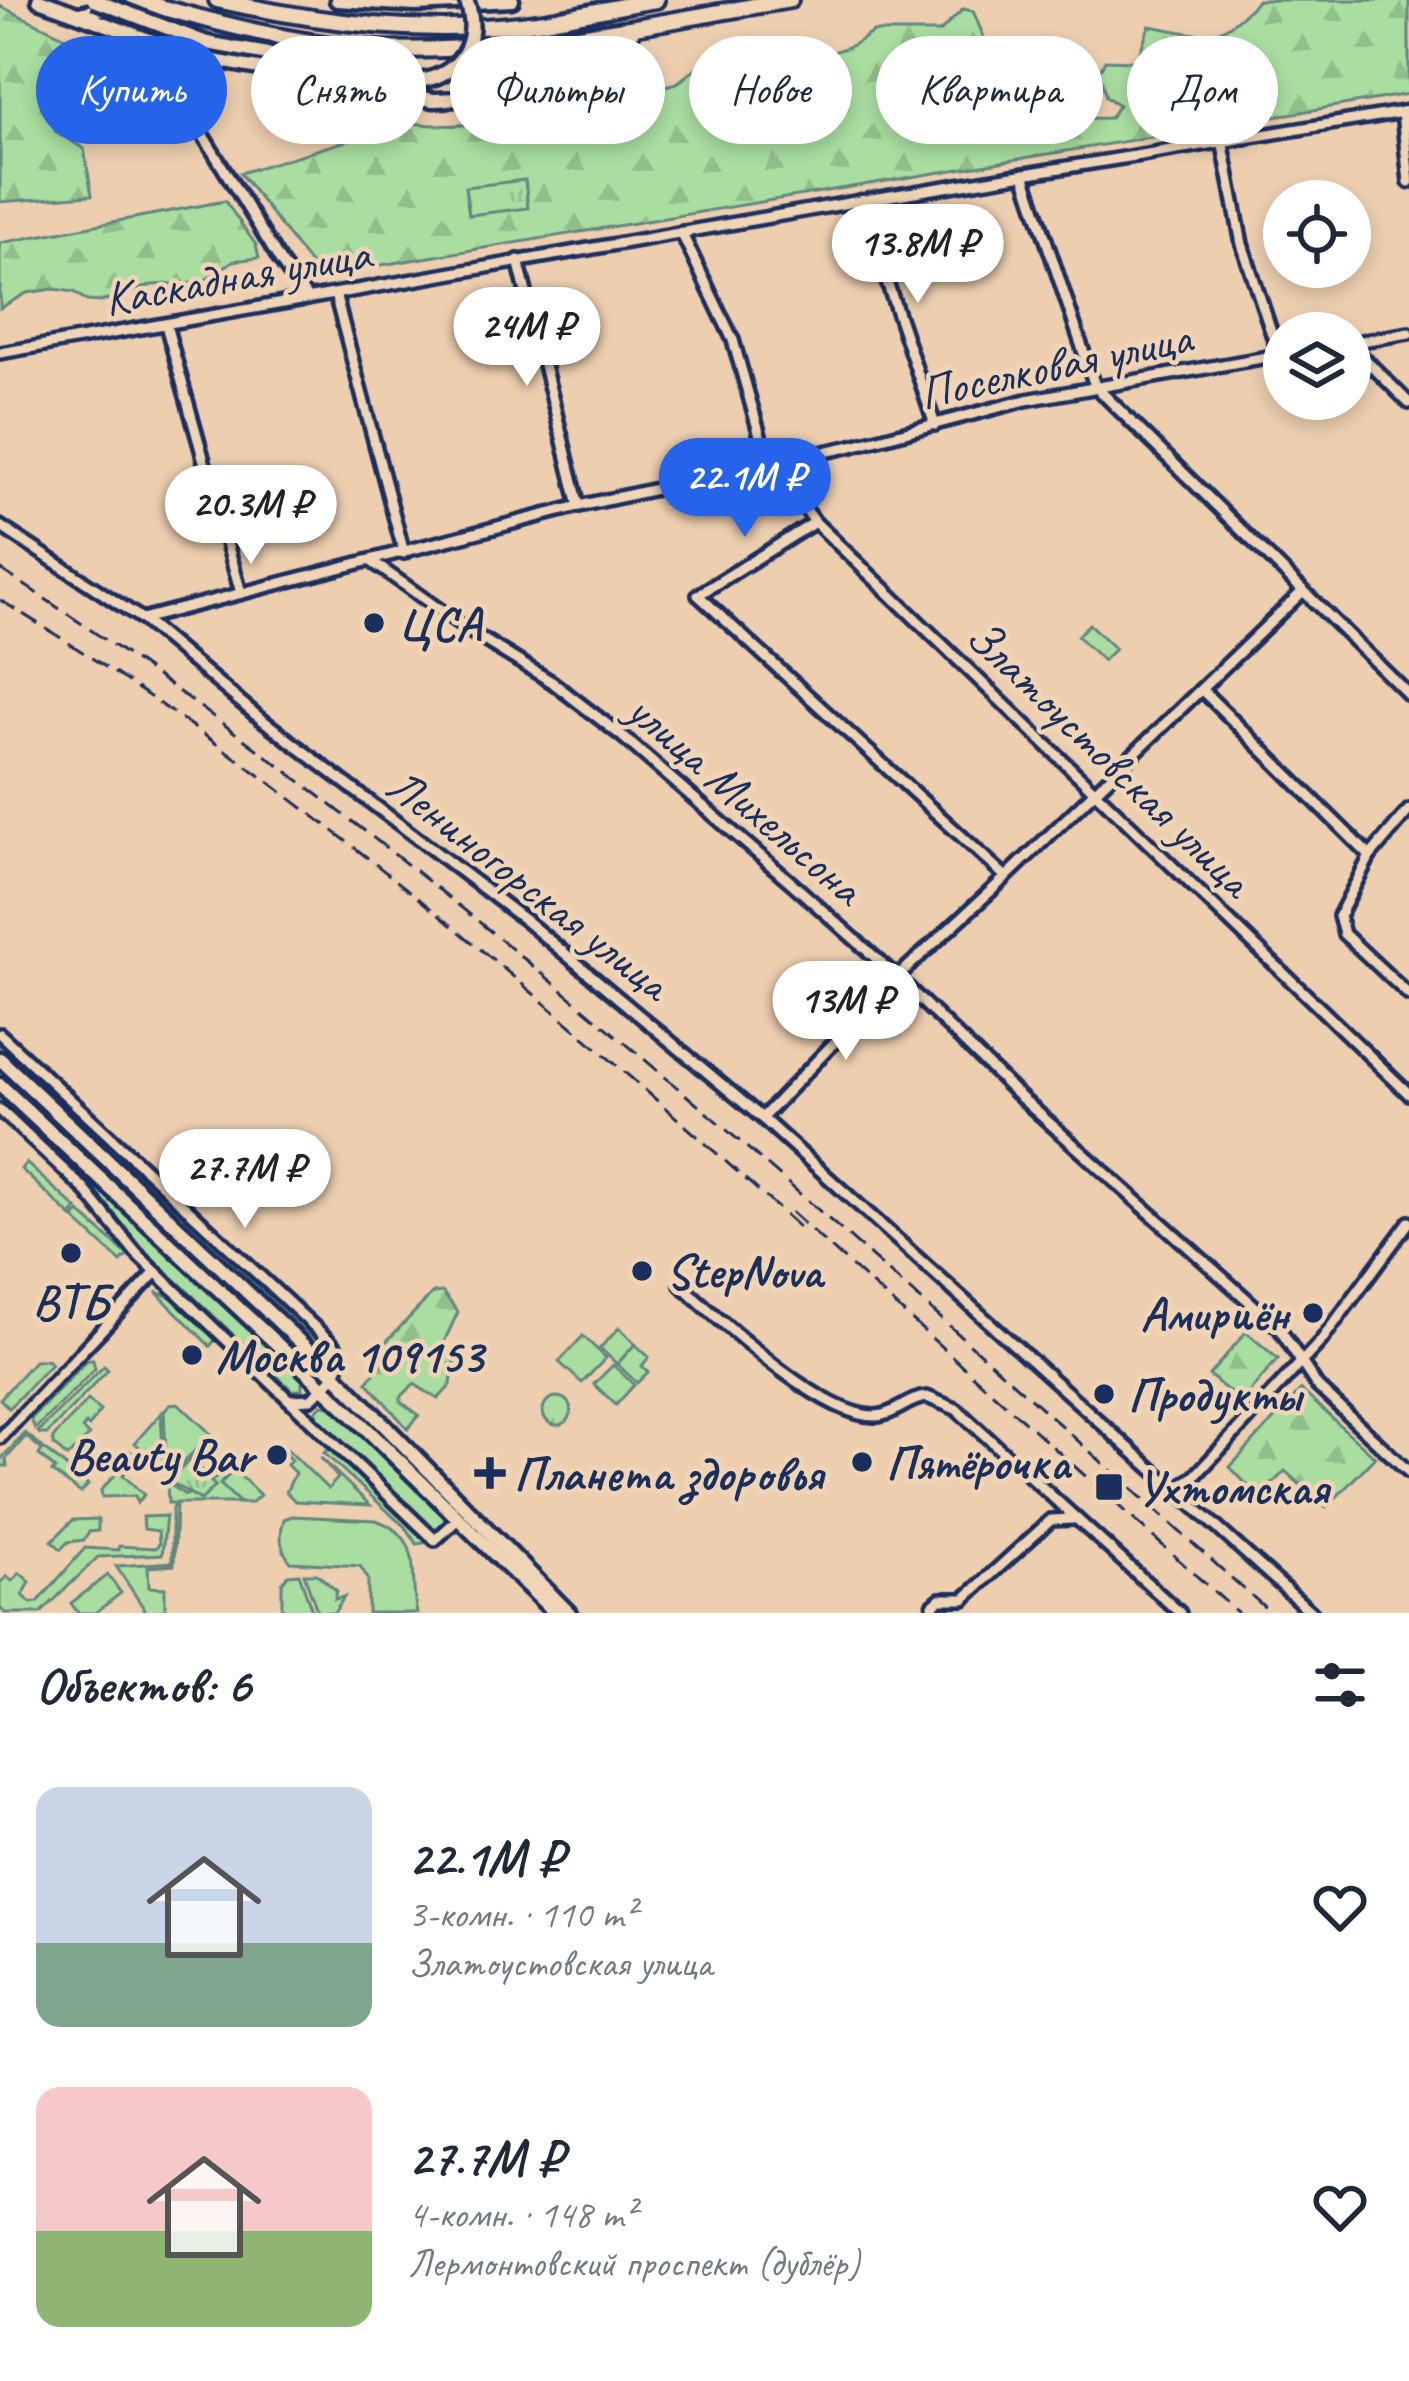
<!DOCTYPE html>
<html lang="ru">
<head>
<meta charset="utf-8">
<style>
	:root { --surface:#fff; --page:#f6f6f7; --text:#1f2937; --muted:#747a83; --accent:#2563eb }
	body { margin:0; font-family:Caveat,sans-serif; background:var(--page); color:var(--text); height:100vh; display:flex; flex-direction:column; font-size:45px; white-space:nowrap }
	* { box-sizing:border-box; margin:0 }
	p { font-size:39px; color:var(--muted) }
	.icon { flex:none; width:66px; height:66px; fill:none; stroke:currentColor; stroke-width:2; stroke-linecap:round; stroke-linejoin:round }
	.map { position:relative; height:1613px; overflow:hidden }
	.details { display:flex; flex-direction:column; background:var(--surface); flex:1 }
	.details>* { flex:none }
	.hud { position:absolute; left:36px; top:36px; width:1338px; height:108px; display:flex; gap:24px }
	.buttons { position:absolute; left:1263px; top:180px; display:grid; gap:24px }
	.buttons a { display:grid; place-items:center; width:108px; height:108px; border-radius:50%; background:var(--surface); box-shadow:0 6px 18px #0003; font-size:60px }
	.price { position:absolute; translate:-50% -102px; padding:0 27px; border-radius:42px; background:#fff; color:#222; font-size:39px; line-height:78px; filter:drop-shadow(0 3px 6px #0008) }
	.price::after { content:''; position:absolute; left:50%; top:72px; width:36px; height:27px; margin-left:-18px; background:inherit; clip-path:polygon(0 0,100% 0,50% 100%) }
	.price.on { background:var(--accent); color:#fff }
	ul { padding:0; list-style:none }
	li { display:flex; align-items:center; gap:36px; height:300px; padding:0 36px }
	li span { display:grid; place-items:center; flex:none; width:336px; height:240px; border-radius:24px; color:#555 }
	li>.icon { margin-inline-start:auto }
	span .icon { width:144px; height:144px; fill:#fffc; stroke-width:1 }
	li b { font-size:51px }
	h2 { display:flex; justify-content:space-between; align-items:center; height:144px; padding:0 36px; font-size:51px }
	.tag { padding:0 42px; border-radius:54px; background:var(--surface); box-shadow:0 6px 18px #0003; font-size:42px; line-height:108px }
	.tag.on { background:var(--accent); color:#fff }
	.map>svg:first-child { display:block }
	.grass { fill:#a9dea0; stroke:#62867f; stroke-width:3 }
	.forest { fill:url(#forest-firs); stroke:#62867f; stroke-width:3 }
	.park { fill:url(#park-tufts); stroke:#62867f; stroke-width:3 }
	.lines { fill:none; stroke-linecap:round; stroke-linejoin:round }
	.minor-casing { stroke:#1b2f5e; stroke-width:18 }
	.major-casing { stroke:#1b2f5e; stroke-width:21 }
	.highway-casing { stroke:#1b2f5e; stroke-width:22 }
	.minor { stroke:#efd5b6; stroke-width:9 }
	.major { stroke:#efd5b6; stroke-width:12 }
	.highway { stroke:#efd5b6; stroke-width:14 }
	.rail { stroke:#1b2f5e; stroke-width:3; stroke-dasharray:18 9; stroke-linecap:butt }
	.major-bridge-casing { stroke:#1b2f5e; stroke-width:21; stroke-linecap:butt }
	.major-bridge { stroke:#efd5b6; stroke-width:12 }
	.poi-dot { fill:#1b2f5e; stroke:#efd5b6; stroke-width:4.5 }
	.labels { text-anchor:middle; stroke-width:9; stroke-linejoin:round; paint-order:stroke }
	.street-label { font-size:48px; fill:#1b2f5e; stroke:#efd5b6 }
	.poi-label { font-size:48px; font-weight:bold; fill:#1b2f5e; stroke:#efd5b6; text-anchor:start }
</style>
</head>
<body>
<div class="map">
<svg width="1409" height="1613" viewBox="0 0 1409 1613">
	<defs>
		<pattern id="forest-firs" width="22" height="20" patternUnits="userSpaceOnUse" patternTransform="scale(3)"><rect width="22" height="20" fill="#a9dea0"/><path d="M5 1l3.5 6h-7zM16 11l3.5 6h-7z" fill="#91bf8c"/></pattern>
		<pattern id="park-tufts" width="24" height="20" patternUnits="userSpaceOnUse" patternTransform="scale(3)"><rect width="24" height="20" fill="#a9dea0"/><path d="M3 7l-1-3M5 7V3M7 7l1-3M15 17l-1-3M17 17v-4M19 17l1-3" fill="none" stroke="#91bf8c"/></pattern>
	</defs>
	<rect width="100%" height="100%" fill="#edcfb0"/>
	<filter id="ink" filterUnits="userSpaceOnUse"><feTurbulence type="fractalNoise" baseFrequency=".00833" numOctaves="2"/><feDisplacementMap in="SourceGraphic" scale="24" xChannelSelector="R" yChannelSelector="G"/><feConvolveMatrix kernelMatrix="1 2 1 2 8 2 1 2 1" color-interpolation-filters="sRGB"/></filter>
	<g filter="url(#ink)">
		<g class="grass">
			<path d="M1089 624 1115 649 1103 661 1077 636Z"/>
			<path d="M0 1043 332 1353 333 1358 0 1049Z"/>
			<path d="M0 1095 302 1378V1390H292L142 1248 94 1189 0 1101Z"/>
			<path d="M26 1163 77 1209 71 1216 21 1169Z"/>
			<path d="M79 1212 128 1255 121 1262 73 1218Z"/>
			<path d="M156 1292 171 1297 216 1339 210 1346Z"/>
			<path d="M583 1336 606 1358 582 1383 559 1362Z"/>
			<path d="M635 1344 649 1357 642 1366 648 1372 637 1383 617 1364Z"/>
			<path d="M47 1360 51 1364 9 1408 0 1399 34 1361Z"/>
			<path d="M87 1360H93L95 1369 35 1429 31 1419Z"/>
			<path d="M104 1366 108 1370 47 1434H40L38 1432Z"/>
			<path d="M88 1400 100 1411 89 1427 86 1424 82 1429 89 1436 67 1457 53 1444V1438Z"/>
			<path d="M178 1403 211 1434 167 1479 164 1411 170 1404Z"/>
			<path d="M322 1405 331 1406 443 1515 446 1522 440 1530 430 1527 317 1419 316 1411Z"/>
			<path d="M161 1413 164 1470 135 1443Z"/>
			<path d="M25 1433 88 1485 81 1493 52 1472 55 1469 39 1455 42 1450 26 1436 6 1459 7 1466H1V1459Z"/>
			<path d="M207 1442 213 1448 197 1465 212 1480 231 1467 220 1484 240 1503H168L167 1482 185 1495 215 1486 190 1460Z"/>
			<path d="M287 1449 328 1489 338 1478 320 1457 370 1505 295 1501 286 1492 295 1473 287 1465 291 1460 284 1453Z"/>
			<path d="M328 1449 424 1536V1543L417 1544 405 1527 324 1453Z"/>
			<path d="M128 1450 139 1457 123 1475 144 1495 137 1503 135 1496 102 1497 101 1490 133 1456Z"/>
			<path d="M176 1505 174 1565 148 1567 149 1587 165 1588V1613H147L116 1566 172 1562V1508Z"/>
			<path d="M166 1516 162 1554 98 1557 41 1613H5L0 1608V1583L7 1576 12 1581 20 1573 30 1582 23 1595 31 1603 38 1602 85 1548 118 1550 119 1546 155 1548 159 1544 158 1531 144 1529 143 1517Z"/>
			<path d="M292 1516 376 1520C426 1538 408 1573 417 1613H368V1579L360 1566 291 1562C280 1550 279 1534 284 1519Z"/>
			<path d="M98 1519V1531L89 1532 84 1540 68 1542 61 1549 52 1541 73 1520Z"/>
			<path d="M299 1574 313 1613H282V1583L288 1575Z"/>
			<path d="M304 1574H317L337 1591 335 1599 344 1597 334 1613H318Z"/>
		</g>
		<g class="forest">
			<path d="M1258 0H1409V94L346 271 310 264 240 173 356 138 346 110C399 122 459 136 511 114 540 101 567 84 594 69L617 91H645L677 83 702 64 771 48 825 55 853 45 873 32H940L963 9 973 11C989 48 998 71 960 95L957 109 993 129 1019 132 1038 119 1110 118 1119 105 1106 97 1099 72 1105 60 1137 61 1149 26C1206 35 1214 47 1258 0Z"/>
			<path d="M0 6 87 47 55 131 84 149 92 195 0 202Z"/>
			<path d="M91 77C111 86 115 104 115 124L100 133C80 122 75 108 76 87Z"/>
			<path d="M225 201 256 245 259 258 233 261 201 283 152 285 100 302 87 301 74 292 53 289 27 293 0 308V243Z"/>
			<path d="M442 1292 458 1312 442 1346 455 1353 451 1385 438 1399 414 1384 401 1397V1402L419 1415 408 1429 367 1382 384 1362 385 1343 433 1293Z"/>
			<path d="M1246 1332 1278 1359 1241 1402 1209 1375Z"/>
			<path d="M1301 1390 1375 1457 1326 1508 1285 1471 1259 1497 1230 1467Z"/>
		</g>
		<g class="park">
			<path d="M525 180 528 208 469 215 465 187Z"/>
			<path d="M619 1328 635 1344 617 1364 600 1348Z"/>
			<path d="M613 1365 634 1385 616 1405 594 1384Z"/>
			<circle cx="557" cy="1411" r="14"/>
			<path d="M190 1460 215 1486 201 1500 169 1481Z"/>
			<path d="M234 1470 260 1495 251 1503H240L220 1484Z"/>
			<path d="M108 1575 121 1593 95 1613H78L71 1603Z"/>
		</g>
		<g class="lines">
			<g class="minor-casing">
				<g id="minor">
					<path d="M129 38 157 60 280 261 308 299"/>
					<path d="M195 109 192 74 214 64"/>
					<path d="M1402 112 1409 182"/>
					<path d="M1222 140 1242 244 1279 355"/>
					<path d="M1024 174 1095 386 1409 695"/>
					<path d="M860 201 935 425"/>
					<path d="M681 232 733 340 765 453 815 522 1409 1094"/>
					<path d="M518 260 579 506"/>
					<path d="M335 294 404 553"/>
					<path d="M166 325 241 593"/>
					<path d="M1350 343 1409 333"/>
					<path d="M1350 344 1409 403"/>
					<path d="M0 353 860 201 1409 111"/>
					<path d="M815 522 698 595 1006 877"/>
					<path d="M0 526 142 619 256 715 526 921 762 1118 1312 1613"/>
					<path d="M371 561 474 634 552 682 622 736 794 885 897 977 1017 1094 1279 1328 1317 1386 1409 1472"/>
					<path d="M142 619 579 506 852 446 1026 400 1284 354"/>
					<path d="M1202 690 1370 856"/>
					<path d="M1409 810 1370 856 1339 916 1344 934 1409 995"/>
					<path d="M0 1034 335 1346C348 1370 328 1383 311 1399L291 1400"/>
					<path d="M0 1110 84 1189 136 1253 435 1540 458 1519"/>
					<path d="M762 1118 897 977 1006 877 1302 592"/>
					<path d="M681 1285C720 1320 822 1417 875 1416 894 1416 908 1398 927 1397L956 1409 1180 1613"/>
					<path d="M0 1438 156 1272"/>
					<path d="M1175 1489 1194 1477 1321 1341 1409 1222"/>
					<path d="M933 1613V1605L940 1599H964L1051 1520 1073 1519"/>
				</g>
			</g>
			<g class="major-casing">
				<g id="major">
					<path d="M39 0 193 56 433 100C509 101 566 60 633 31"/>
					<path d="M337 0 416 5 512 0"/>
					<path d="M79 14 111 7 116 0"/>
					<path d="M0 1059 335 1375 569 1613"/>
					<path d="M0 1085 341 1404 555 1613"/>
				</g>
			</g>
			<g class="highway-casing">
				<g id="highway">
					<path d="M134 0C213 22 295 45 378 49 517 55 654 22 790 0"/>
					<path d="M217 0C323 24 430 36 538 22 578 16 617 6 656 0"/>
				</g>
			</g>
			<use href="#minor" class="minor"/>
			<use href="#major" class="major"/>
			<use href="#highway" class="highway"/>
			<g class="rail">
				<path d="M0 569C460 870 861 1250 1271 1613"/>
				<path d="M0 600C290 776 550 1003 801 1229"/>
				<path d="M791 1212 1238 1613"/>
			</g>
			<g class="major-bridge-casing">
				<path id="major-bridge" d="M94 0 207 43 416 81C459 78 483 40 466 0"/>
			</g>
			<use href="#major-bridge" class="major-bridge"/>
		</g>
	</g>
	<g class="poi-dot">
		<circle cx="374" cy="623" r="12"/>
		<circle cx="71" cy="1253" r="12"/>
		<circle cx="642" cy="1271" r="12"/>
		<circle cx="1313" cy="1313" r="12"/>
		<circle cx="192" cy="1355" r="12"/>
		<circle cx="1104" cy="1394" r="12"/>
		<circle cx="277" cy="1455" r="12"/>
		<circle cx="862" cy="1462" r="12"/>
		<path d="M484 1455h12v12h12v12h-12v12h-12v-12h-12v-12h12z"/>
		<rect x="1094" y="1472" width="30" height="30" rx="6"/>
	</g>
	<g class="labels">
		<g class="street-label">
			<text transform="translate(237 275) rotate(-10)" y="17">Каскадная улица</text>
			<text transform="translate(1055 364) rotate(-12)" y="17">Поселковая улица</text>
			<text transform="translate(1110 757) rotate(44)" y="17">Златоустовская улица</text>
			<text transform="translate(746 798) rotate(41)" y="17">улица Михельсона</text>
			<text transform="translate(529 883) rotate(38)" y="17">Лениногорская улица</text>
		</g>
		<g class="poi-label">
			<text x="398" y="640">ЦСА</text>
			<text x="666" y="1288">StepNova</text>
			<text x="71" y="1318" text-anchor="middle">ВТБ</text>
			<text x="1289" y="1330" text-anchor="end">Амириён</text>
			<text x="216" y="1372">Москва 109153</text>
			<text x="1128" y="1411">Продукты</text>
			<text x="253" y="1472" text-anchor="end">Beauty Bar</text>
			<text x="886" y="1479">Пятёрочка</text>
			<text x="514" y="1490">Планета здоровья</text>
			<text x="1136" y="1504">Ухтомская</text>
		</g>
	</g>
</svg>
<div class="buttons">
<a><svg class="icon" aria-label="locate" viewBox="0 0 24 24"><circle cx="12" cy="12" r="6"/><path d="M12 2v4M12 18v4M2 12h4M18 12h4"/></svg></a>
<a><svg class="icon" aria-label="layers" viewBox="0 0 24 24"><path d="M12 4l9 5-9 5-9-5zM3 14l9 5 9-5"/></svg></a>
</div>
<b class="price" style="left:918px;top:306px">13.8M ₽</b>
<b class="price" style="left:527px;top:389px">24M ₽</b>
<b class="price on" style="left:745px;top:540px">22.1M ₽</b>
<b class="price" style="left:251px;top:567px">20.3M ₽</b>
<b class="price" style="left:846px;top:1063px">13M ₽</b>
<b class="price" style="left:245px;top:1231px">27.7M ₽</b>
<div class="hud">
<a class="tag on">Купить</a>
<a class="tag">Снять</a>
<a class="tag">Фильтры</a>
<a class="tag">Новое</a>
<a class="tag">Квартира</a>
<a class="tag">Дом</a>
</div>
</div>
<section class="details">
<h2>Объектов: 6<svg class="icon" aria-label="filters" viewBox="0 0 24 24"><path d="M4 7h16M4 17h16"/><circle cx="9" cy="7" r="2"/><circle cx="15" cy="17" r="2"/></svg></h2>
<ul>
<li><span style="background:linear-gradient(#c9d6e8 65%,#7fa58c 0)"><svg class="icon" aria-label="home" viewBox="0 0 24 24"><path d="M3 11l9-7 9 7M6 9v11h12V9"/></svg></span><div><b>22.1M ₽</b><p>3-комн. · 110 m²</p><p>Златоустовская улица</p></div><svg class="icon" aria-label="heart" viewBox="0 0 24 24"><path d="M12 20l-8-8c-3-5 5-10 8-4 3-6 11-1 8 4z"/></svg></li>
<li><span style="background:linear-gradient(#f6c9c9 60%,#8fb573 0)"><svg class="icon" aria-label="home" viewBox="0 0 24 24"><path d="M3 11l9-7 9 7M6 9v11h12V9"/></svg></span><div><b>27.7M ₽</b><p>4-комн. · 148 m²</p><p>Лермонтовский проспект (дублёр)</p></div><svg class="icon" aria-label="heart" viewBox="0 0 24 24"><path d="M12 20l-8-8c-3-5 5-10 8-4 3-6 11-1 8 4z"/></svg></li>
</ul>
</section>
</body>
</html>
